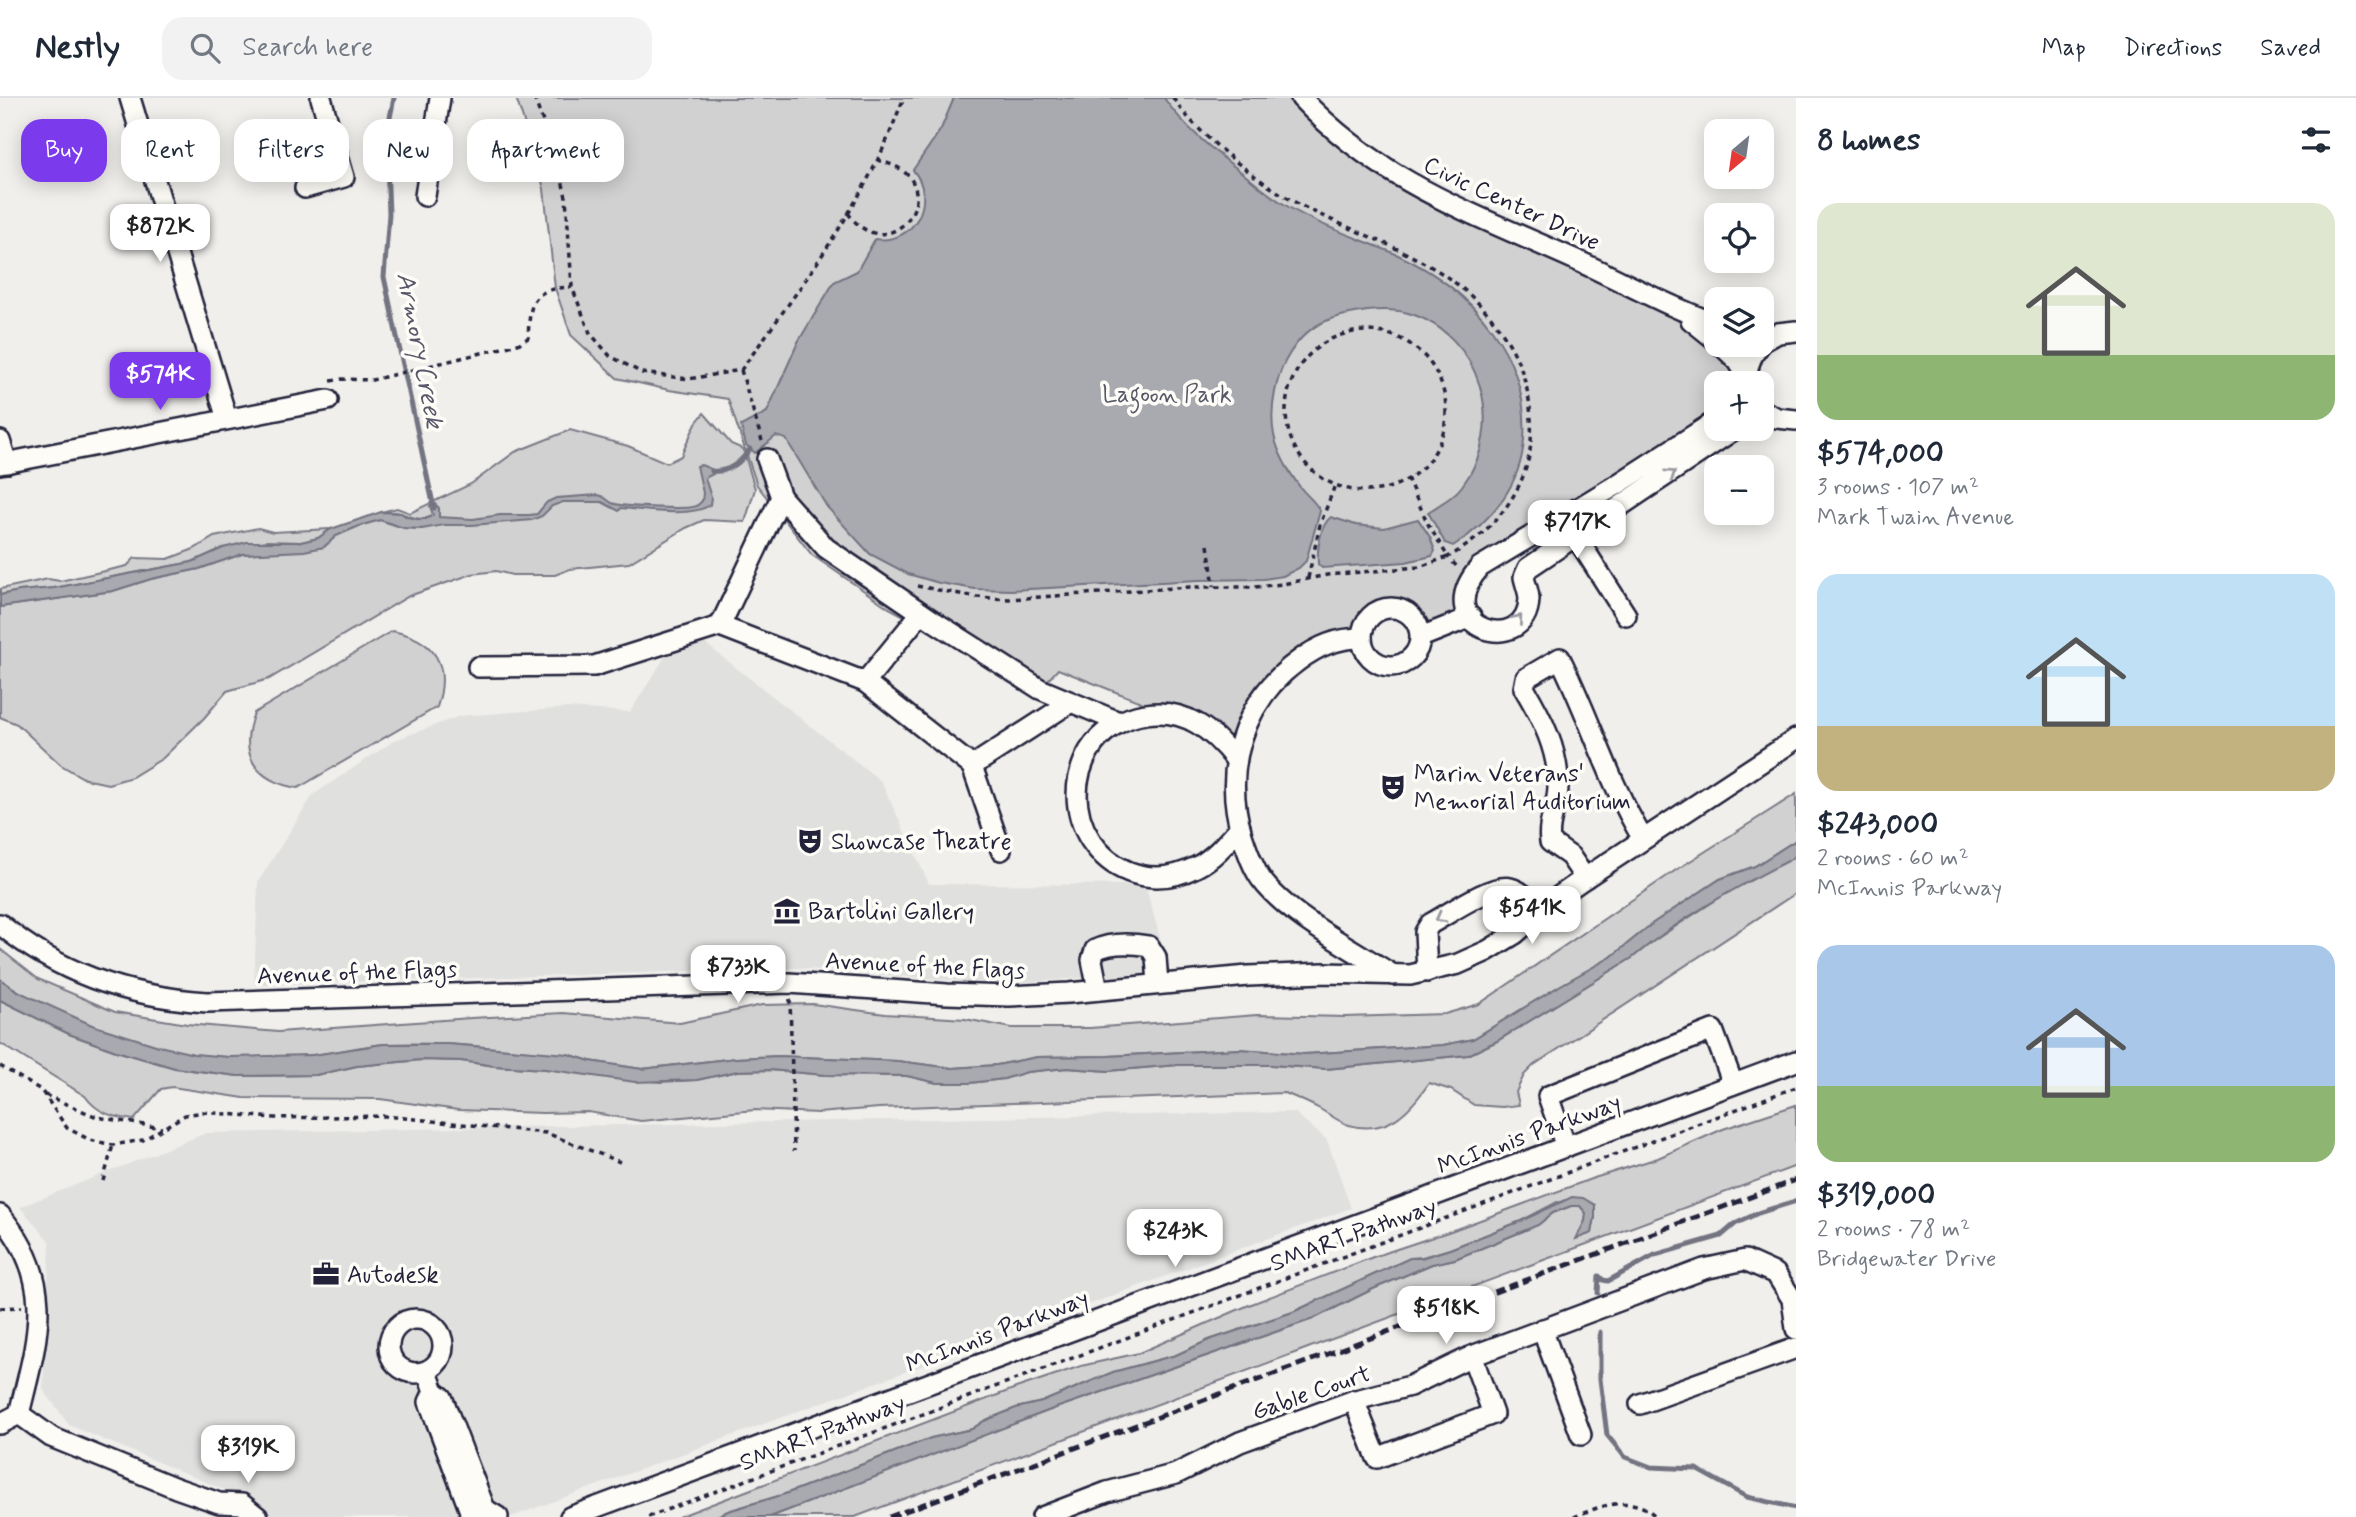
<!DOCTYPE html>
<html lang="en">
<head>
<meta charset="utf-8">
<style>
	:root { --surface:#fff; --page:#f2f2f3; --text:#1f2937; --muted:#747a83; --line:#e0e1e3; --accent:#7c3aed }
	body { margin:0; font-family:Mynerve,sans-serif; background:var(--page); color:var(--text); height:100vh; display:flex; flex-direction:column; font-size:26px; white-space:nowrap }
	* { box-sizing:border-box; margin:0 }
	p { font-size:23px; color:var(--muted) }
	.icon { flex:none; width:38px; height:38px; fill:none; stroke:currentColor; stroke-width:2; stroke-linecap:round; stroke-linejoin:round }
	.map { position:relative; flex:1; overflow:hidden }
	.side { display:flex; flex-direction:column; background:var(--surface); width:560px }
	.side>* { flex:none }
	.banner { position:absolute; left:21px; top:21px; width:665px; height:63px; display:flex; gap:14px }
	.needle { width:46px; rotate:209deg }
	.fabs { position:absolute; left:1704px; top:21px; display:grid; gap:14px }
	.fabs a { display:grid; place-items:center; width:70px; height:70px; border-radius:14px; background:var(--surface); box-shadow:0 4px 18px #0003; font-size:35px }
	.price { position:absolute; translate:-50% -60px; padding:0 16px; border-radius:14px; background:#fff; color:#222; font-size:23px; line-height:46px; filter:drop-shadow(0 2px 4px #0008) }
	.price::after { content:''; position:absolute; left:50%; top:42px; width:21px; height:16px; margin-left:-10px; background:inherit; clip-path:polygon(0 0,100% 0,50% 100%) }
	.price.on { background:var(--accent); color:#fff }
	ul { padding:0; list-style:none }
	li { display:grid; align-content:center; gap:14px; height:371px; padding:0 21px }
	li span { display:grid; place-items:center; height:217px; border-radius:21px; color:#555 }
	li>.icon { margin-inline-start:auto }
	span .icon { width:126px; height:126px; fill:#fffc; stroke-width:1 }
	li b { font-size:30px }
	h2 { display:flex; justify-content:space-between; align-items:center; height:84px; padding:0 21px; font-size:30px }
	.pill { padding:0 24px; border-radius:21px; background:var(--surface); box-shadow:0 4px 18px #0003; font-size:24px; line-height:63px }
	.pill.on { background:var(--accent); color:#fff }
	header { display:flex; align-items:center; gap:42px; box-sizing:border-box; height:98px; padding:0 35px; background:var(--surface); border-bottom:2px solid var(--line) }
	header strong { font-size:33px }
	nav { display:flex; gap:38px; margin-inline-start:auto; font-size:24px }
	.search { width:490px; height:63px; background:var(--page); display:flex; align-items:center; gap:18px; box-sizing:border-box; padding:0 24px; border-radius:21px; color:var(--muted); font-size:26px }
	main { display:flex; flex:1; min-height:0 }
	.map>svg:first-child { display:block }
	.built { fill:#e0e0df }
	.green { fill:#d2d1d1; stroke:#7a7a86; stroke-width:2 }
	.water { fill:#a9a9b0; stroke:#737381; stroke-width:2 }
	.lines { fill:none; stroke-linecap:round; stroke-linejoin:round }
	.stream { stroke:#737381; stroke-width:5 }
	.minor-casing { stroke:#22223b; stroke-width:24 }
	.path { stroke:#22223b; stroke-width:3.5; stroke-dasharray:5 5; stroke-linecap:butt }
	.minor { stroke:#fdfcf7; stroke-width:19 }
	.rail { stroke:#22223b; stroke-width:5; stroke-dasharray:10 5; stroke-linecap:butt }
	.oneway { stroke:#9a9aa2 }
	.labels { text-anchor:middle; stroke-width:7; stroke-linejoin:round; paint-order:stroke }
	.street-label { font-size:24px; fill:#22223b; stroke:#fdfcf7 }
	.park-label { font-size:24px; fill:#575768; stroke:#fdfcf7 }
	.poi-label { font-size:24px; fill:#22223b; stroke:#fdfcf7; text-anchor:start }
	.water-label { font-size:26px; font-style:italic; fill:#58586a; stroke:#fdfcf7 }
</style>
</head>
<body>
<header>
<strong>Nestly</strong>
<div class="search"><svg class="icon" aria-label="search" viewBox="0 0 24 24"><circle cx="10" cy="10" r="6"/><path d="M15 15l6 6"/></svg>Search here</div>
<nav><a>Map</a><a>Directions</a><a>Saved</a></nav>
</header>
<main>
<div class="map">
<svg width="1796" height="1419" viewBox="0 0 1796 1419">
	<rect width="100%" height="100%" fill="#f0efec"/>
	<filter id="ink" filterUnits="userSpaceOnUse"><feTurbulence type="fractalNoise" baseFrequency=".0143" numOctaves="2"/><feDisplacementMap in="SourceGraphic" scale="14" xChannelSelector="R" yChannelSelector="G"/><feConvolveMatrix kernelMatrix="1 2 1 2 8 2 1 2 1" color-interpolation-filters="sRGB"/></filter>
	<g filter="url(#ink)">
		<g class="built">
			<path d="M684 529 881 683 929 786 1145 787 1170 874 997 886 798 870 254 887 258 784 313 697 395 642 460 618 568 610 630 614Z"/>
			<path d="M1294 1014 1327 1042 1351 1110 511 1419H273L261 1407 69 1327 43 1291 50 1144 20 1109 206 1035Z"/>
		</g>
		<g class="green">
			<path d="M516 0H1301L1378 65 1679 213 1748 285H1717V322L1480 469 1461 510 1421 539 1417 525 1406 514 1391 510 1376 514 1366 525 1363 532 1302 560 1238 648 1166 614 1058 571 1040 591 889 510 812 457 757 387 728 301 669 292 617 280 571 237 555 190 544 91 536 60Z"/>
			<path d="M704 315 731 346 743 351 755 391 745 424 704 422 686 430 629 465 570 471 555 477H512L496 473 472 476 409 498 269 581 227 593 204 620 163 660 132 679 108 686 85 681 61 667 17 626 0 619V509L113 493 151 481 199 471 242 456 324 449 336 438 359 428 380 422 404 430 422 431 431 419C418 423 412 419 400 415 395 413 387 415 381 414L397 410 410 415 471 386 515 354 570 332 628 348 667 365 681 358 696 325Z"/>
			<path d="M258 430 273 434 331 431 318 440 301 444 267 443 223 450 192 464 54 490 19 493 0 497V491L48 481 60 483 127 468 135 460 168 461 194 451 214 439Z"/>
			<path d="M392 533C435 541 451 567 437 609L298 690C255 683 238 657 254 615Z"/>
			<path d="M1796 696V742L1755 768 1720 781 1653 825 1611 859 1561 887 1473 941 1443 947 1305 956 1239 951 1108 958 1037 959 997 967 952 970 897 963 778 958 736 960 642 971 590 963 571 957C509 952 447 943 385 946 360 948 335 955 311 957 273 960 231 962 193 956 133 946 50 916 0 881V851L38 881 115 914 187 926 278 934 471 920 563 915 680 925 762 907 813 906 885 916 965 921 1012 930H1090L1257 917 1345 919 1445 916 1479 906 1676 772Z"/>
			<path d="M1796 757V795L1534 967 1524 977 1516 994 1519 1007 1502 1009 1474 1007 1451 992 1429 985C1410 1013 1387 1038 1349 1027 1339 1024 1329 1016 1320 1011 1309 1005 1297 1000 1285 995L879 1010 818 1015 755 1012 641 1023 588 1014 543 1015 458 1012 380 1001 244 1000 172 989 161 991 134 1022C114 1019 98 1016 85 998L0 945V902L69 936 116 953 175 970 238 978 316 977 357 968 421 962 461 963 495 968 545 971 660 984 697 982 738 973 769 972 825 977 907 978 937 985H970L1004 981 1027 974 1067 970 1108 973 1178 967H1271L1326 971 1468 957 1497 943 1632 860 1652 844 1731 792Z"/>
			<path d="M1796 1007V1068L855 1419H770L1053 1311 1313 1221 1373 1191 1432 1166 1455 1161 1538 1127 1553 1115 1571 1108H1580L1586 1115 1585 1123 1577 1140 1592 1135 1595 1119V1107L1557 1104 1521 1123 1450 1151 1422 1159 1410 1160 1293 1214 1209 1242 1176 1257 1113 1274 1042 1304 1016 1310 984 1323 972 1331 931 1340 785 1396 728 1413 715 1419H678L1016 1290 1081 1268 1139 1255 1249 1207 1373 1159 1448 1134 1591 1081 1658 1060 1723 1031Z"/>
		</g>
		<g class="water">
			<path d="M954 0H1164C1185 30 1212 51 1240 73 1255 85 1270 98 1287 108 1321 129 1362 141 1398 157 1472 191 1530 258 1524 342 1521 387 1491 424 1453 448L1445 445 1428 414C1440 406 1453 400 1462 388 1508 329 1481 236 1408 215 1389 210 1369 212 1350 216 1323 221 1305 231 1290 255 1276 276 1269 312 1274 337 1278 356 1289 374 1300 389 1307 398 1316 404 1320 413L1306 463 1299 470 1283 478 1264 481 1199 482 1011 492 975 491 939 485 908 476 870 456 827 409 786 341 776 338 755 355 746 347 741 328 767 314 798 244 834 184 857 173 875 141C914 147 938 102 913 72L941 31Z"/>
			<path d="M701 367 711 371 713 376 705 380 711 399 710 407C691 420 644 412 621 410L619 413 602 404H563L552 408 542 418 532 422 472 427H444L422 431 404 430 380 422 359 428 336 438 324 449 304 453 242 456 199 471 151 481 113 493 0 509V497L19 493 54 490 192 464 223 450 247 444H301L318 440 331 431 381 414 401 415 407 419 417 421H426L433 417 430 408 434 405 439 410V419L473 421 500 417H529L537 416 547 404 556 400 598 397C605 398 606 402 612 405 621 409 682 411 692 409 697 408 698 407 702 403L703 395 697 368Z"/>
			<path d="M1331 419 1356 427 1384 430 1418 421 1430 439 1435 453 1432 458 1406 464 1322 470 1318 466C1317 452 1320 427 1331 419Z"/>
			<path d="M1796 742V757L1788 763C1733 791 1679 821 1632 860L1497 943 1468 957 1326 971 1271 967H1178L1108 973 1067 970 1027 974 1004 981 970 985H937L907 978 825 977 769 972 738 973 697 982 635 984 545 971 495 968 461 963 421 962 357 968 316 977 238 978 175 970 116 953 69 936 0 902V881L17 893 92 927 159 948 194 956 230 959 313 957 383 946H448L568 956 590 963 642 971 736 960 778 958 898 963 952 970 997 967 1037 959 1108 958 1239 951 1305 956 1443 947 1473 941 1561 887 1611 859 1653 825 1720 781 1755 768Z"/>
			<path d="M1572 1099 1583 1100 1595 1107V1119L1592 1135 1576 1141 1585 1123 1586 1115 1580 1108H1571L1553 1115 1538 1127 1455 1161 1432 1166 1373 1191 1313 1221 1053 1311 770 1419H715L728 1413 785 1396 931 1340 972 1331 984 1323 1016 1310 1042 1304 1113 1274 1176 1257 1209 1242 1293 1214 1410 1160H1421L1450 1151 1521 1123Z"/>
		</g>
		<g class="lines">
			<g class="stream">
				<path d="M394 0 386 39 389 116 384 179 434 410"/>
				<path d="M712 373C729 375 741 364 750 351"/>
				<path d="M1598 1195 1599 1178 1603 1182 1608 1183 1655 1157 1721 1138 1735 1126 1758 1115 1796 1103"/>
				<path d="M1600 1234V1281L1607 1337 1625 1359 1651 1369 1696 1371 1747 1399 1796 1410"/>
			</g>
			<g class="minor-casing">
				<g id="minor">
					<path d="M130 0 227 321"/>
					<path d="M1301 0C1380 84 1474 116 1576 162 1623 183 1668 209 1717 226"/>
					<path d="M305 90 344 79 321 0"/>
					<path d="M425 98 440 0"/>
					<path d="M1691 222 1717 243"/>
					<path d="M1762 244 1778 235 1796 233"/>
					<path d="M1721 247 1738 263 1747 278"/>
					<path d="M1748 285C1746 271 1750 258 1760 247"/>
					<path d="M1762 312 1777 320 1796 322"/>
					<path d="M1717 322 1618 386 1480 469C1426 531 1527 560 1529 501 1529 494 1525 485 1524 479L1528 470 1735 331"/>
					<path d="M0 343 7 365"/>
					<path d="M767 361 781 399 826 450 935 524 1040 591 1119 624"/>
					<path d="M0 366 328 302"/>
					<path d="M1570 429 1626 517"/>
					<circle cx="1391" cy="539" r="29"/>
					<path d="M720 528 781 399"/>
					<path d="M1421 539 1471 519"/>
					<path d="M1362 540C1337 540 1318 548 1298 563 1243 603 1222 671 1242 737 1247 752 1252 768 1261 781 1288 818 1353 851 1393 877"/>
					<path d="M478 569 594 568 720 528 865 584 921 515"/>
					<path d="M865 584 972 668 1071 604"/>
					<path d="M1236 662C1212 632 1186 610 1146 616 1123 619 1101 633 1089 653 1048 725 1120 808 1196 769 1214 760 1227 744 1240 729"/>
					<path d="M972 668 1001 752"/>
					<path d="M1585 780 1570 758 1550 744C1547 722 1558 709 1558 689 1559 653 1542 620 1524 590L1526 580 1560 560C1590 620 1609 685 1643 741"/>
					<path d="M0 826C59 876 131 899 207 904L789 885 947 896 1009 898 1069 895 1248 878 1324 875 1410 877 1458 866 1487 853 1515 836 1552 803 1585 780 1796 641"/>
					<path d="M1427 874 1425 834 1430 826C1447 817 1492 785 1510 790 1523 793 1532 805 1541 813"/>
					<path d="M1098 892 1092 862 1095 852C1111 844 1131 845 1149 848L1156 859 1158 886"/>
					<path d="M1566 1049 1548 998 1713 932 1733 986"/>
					<path d="M0 1117C57 1184 38 1239 19 1316"/>
					<circle cx="416" cy="1248" r="27"/>
					<path d="M1542 1231 1581 1337"/>
					<path d="M427 1274 434 1293 442 1299 485 1411 498 1419"/>
					<path d="M434 1293 429 1304 471 1416 469 1419"/>
					<path d="M1354 1302 1377 1360 1493 1316 1472 1258"/>
					<path d="M1640 1306 1796 1250"/>
					<path d="M19 1316 51 1339 176 1390 219 1405 242 1406 258 1419"/>
					<path d="M0 1326 19 1316"/>
					<path d="M570 1419 1796 963"/>
					<path d="M1042 1419 1107 1394 1176 1376 1240 1344 1352 1303 1410 1288 1472 1258 1704 1171 1745 1162 1776 1176 1792 1201 1796 1231"/>
				</g>
			</g>
			<g class="path">
				<path d="M534 0 557 61 566 99 572 189 590 235 610 258 642 275 689 281 741 272C791 203 844 132 881 55 890 37 896 18 904 0"/>
				<path d="M1173 0C1198 38 1262 87 1302 108 1379 147 1459 163 1507 242 1526 273 1533 308 1531 344 1527 394 1491 436 1448 459L1459 471"/>
				<path d="M848 115C886 170 942 102 903 73 896 67 886 65 878 62"/>
				<circle cx="1366" cy="313" r="80"/>
				<path d="M741 272 762 343"/>
				<path d="M331 283 342 281 372 282 518 246 528 240C530 203 531 191 572 189"/>
				<path d="M1750 338 1766 334"/>
				<path d="M1208 447 1214 488"/>
				<path d="M1308 480 1320 427 1335 387"/>
				<path d="M917 488 976 499 1009 501 1190 489H1255L1283 486 1327 477 1419 469 1448 459 1428 426 1408 382"/>
				<path d="M790 901 794 1053"/>
				<path d="M0 968 41 992 67 1030 90 1042 113 1047 143 1042 185 1017 203 1014 274 1020 386 1018 546 1035 620 1064"/>
				<path d="M45 997 97 1019 162 1030"/>
				<path d="M103 1083 113 1047"/>
				<path d="M0 1210 22 1209"/>
				<path d="M1064 1214 1083 1206"/>
				<path d="M648 1419 1796 989"/>
				<path d="M1574 1419C1599 1408 1634 1395 1656 1419"/>
			</g>
			<use href="#minor" class="minor"/>
			<path class="rail" d="M889 1419 1796 1082"/>
		</g>
		<defs><path id="oneway-chevron" d="M-2-3.5L2.5 0L-2 3.5" fill="none" stroke-width="1.6" stroke-linecap="round" stroke-linejoin="round" transform="scale(1.75)"/></defs>
		<g class="oneway">
			<use href="#oneway-chevron" transform="translate(1671 376) rotate(-34)"/>
			<use href="#oneway-chevron" transform="translate(1518 521) rotate(-50)"/>
			<use href="#oneway-chevron" transform="translate(1440 820) rotate(151)"/>
		</g>
	</g>
	<defs>
		<g id="theatre-bare" transform="scale(2.1)"><path d="M-5-5.5Q0-4 5-5.5V0Q5 5 0 6Q-5 5-5 0ZM-3.3-2.5H-1v1.5H-3.3ZM1-2.5H3.3v1.5H1ZM-2.8 1Q0 5.5 2.8 1Z" fill="#22223b" stroke="#fdfcf7" stroke-width="2.5" paint-order="stroke"/></g>
		<g id="museum-bare" transform="scale(2.1)"><path d="M0-6L6-3V-2H-6V-3ZM-5-1h2V3h-2ZM-1-1h2V3h-2ZM3-1h2V3H3ZM-6 4H6V6H-6Z" fill="#22223b" stroke="#fdfcf7" stroke-width="2.5" paint-order="stroke"/></g>
		<g id="office-bare" transform="scale(2.1)"><path d="M-6-3h4V-5.5h4V-3h4V5H-6ZM-1-4.5V-3h2v-1.5ZM-6 0V1H6V0Z" fill="#22223b" stroke="#fdfcf7" stroke-width="2.5" paint-order="stroke"/></g>
	</defs>
	<g fill-rule="evenodd">
		<use href="#theatre-bare" x="1393" y="689"/>
		<use href="#theatre-bare" x="810" y="743"/>
		<use href="#museum-bare" x="787" y="813"/>
		<use href="#office-bare" x="326" y="1176"/>
	</g>
	<g class="labels">
		<g class="street-label">
			<text transform="translate(1512 105) rotate(25)" y="8">Civic Center Drive</text>
			<text transform="translate(925 867) rotate(3)" y="8">Avenue of the Flags</text>
			<text transform="translate(357 874) rotate(-2)" y="8">Avenue of the Flags</text>
			<text transform="translate(1529 1036) rotate(-20)" y="8">McInnis Parkway</text>
			<text transform="translate(1353 1136) rotate(-20)" y="8">SMART Pathway</text>
			<text transform="translate(997 1233) rotate(-21)" y="8">McInnis Parkway</text>
			<text transform="translate(1311 1294) rotate(-19)" y="8">Gable Court</text>
			<text transform="translate(822 1334) rotate(-21)" y="8">SMART Pathway</text>
		</g>
		<g class="park-label">
			<text x="1167" y="304">Lagoon Park</text>
		</g>
		<g class="poi-label">
			<text x="1414" y="683">Marin Veterans'<tspan x="1414" dy="28">Memorial Auditorium</tspan></text>
			<text x="831" y="751">Showcase Theatre</text>
			<text x="808" y="821">Bartolini Gallery</text>
			<text x="347" y="1184">Autodesk</text>
		</g>
		<g class="water-label">
			<text transform="translate(421 252) rotate(79)" y="9">Armory Creek</text>
		</g>
	</g>
</svg>
<div class="fabs">
<a><svg class="needle" viewBox="-14 -14 28 28"><path d="M0-13l5 13h-10z" fill="#e53935"/><path d="M0 13l5-13h-10z" fill="#747a83"/></svg></a>
<a><svg class="icon" aria-label="locate" viewBox="0 0 24 24"><circle cx="12" cy="12" r="6"/><path d="M12 2v4M12 18v4M2 12h4M18 12h4"/></svg></a>
<a><svg class="icon" aria-label="layers" viewBox="0 0 24 24"><path d="M12 4l9 5-9 5-9-5zM3 14l9 5 9-5"/></svg></a>
<a>+</a>
<a>−</a>
</div>
<b class="price" style="left:160px;top:166px">$872K</b>
<b class="price on" style="left:160px;top:314px">$574K</b>
<b class="price" style="left:1577px;top:462px">$717K</b>
<b class="price" style="left:1532px;top:848px">$541K</b>
<b class="price" style="left:738px;top:907px">$733K</b>
<b class="price" style="left:1175px;top:1171px">$243K</b>
<b class="price" style="left:1446px;top:1248px">$518K</b>
<b class="price" style="left:248px;top:1387px">$319K</b>
<div class="banner">
<a class="pill on">Buy</a>
<a class="pill">Rent</a>
<a class="pill">Filters</a>
<a class="pill">New</a>
<a class="pill">Apartment</a>
</div>
</div>
<section class="side">
<h2>8 homes<svg class="icon" aria-label="filters" viewBox="0 0 24 24"><path d="M4 7h16M4 17h16"/><circle cx="9" cy="7" r="2"/><circle cx="15" cy="17" r="2"/></svg></h2>
<ul>
<li><span style="background:linear-gradient(#dfe7d0 70%,#8fb573 0)"><svg class="icon" aria-label="home" viewBox="0 0 24 24"><path d="M3 11l9-7 9 7M6 9v11h12V9"/></svg></span><div><b>$574,000</b><p>3 rooms · 107 m²</p><p>Mark Twain Avenue</p></div></li>
<li><span style="background:linear-gradient(#bfe0f5 70%,#c2b280 0)"><svg class="icon" aria-label="home" viewBox="0 0 24 24"><path d="M3 11l9-7 9 7M6 9v11h12V9"/></svg></span><div><b>$243,000</b><p>2 rooms · 60 m²</p><p>McInnis Parkway</p></div></li>
<li><span style="background:linear-gradient(#a9c7e8 65%,#8fb573 0)"><svg class="icon" aria-label="home" viewBox="0 0 24 24"><path d="M3 11l9-7 9 7M6 9v11h12V9"/></svg></span><div><b>$319,000</b><p>2 rooms · 78 m²</p><p>Bridgewater Drive</p></div></li>
</ul>
</section>
</main>
</body>
</html>
